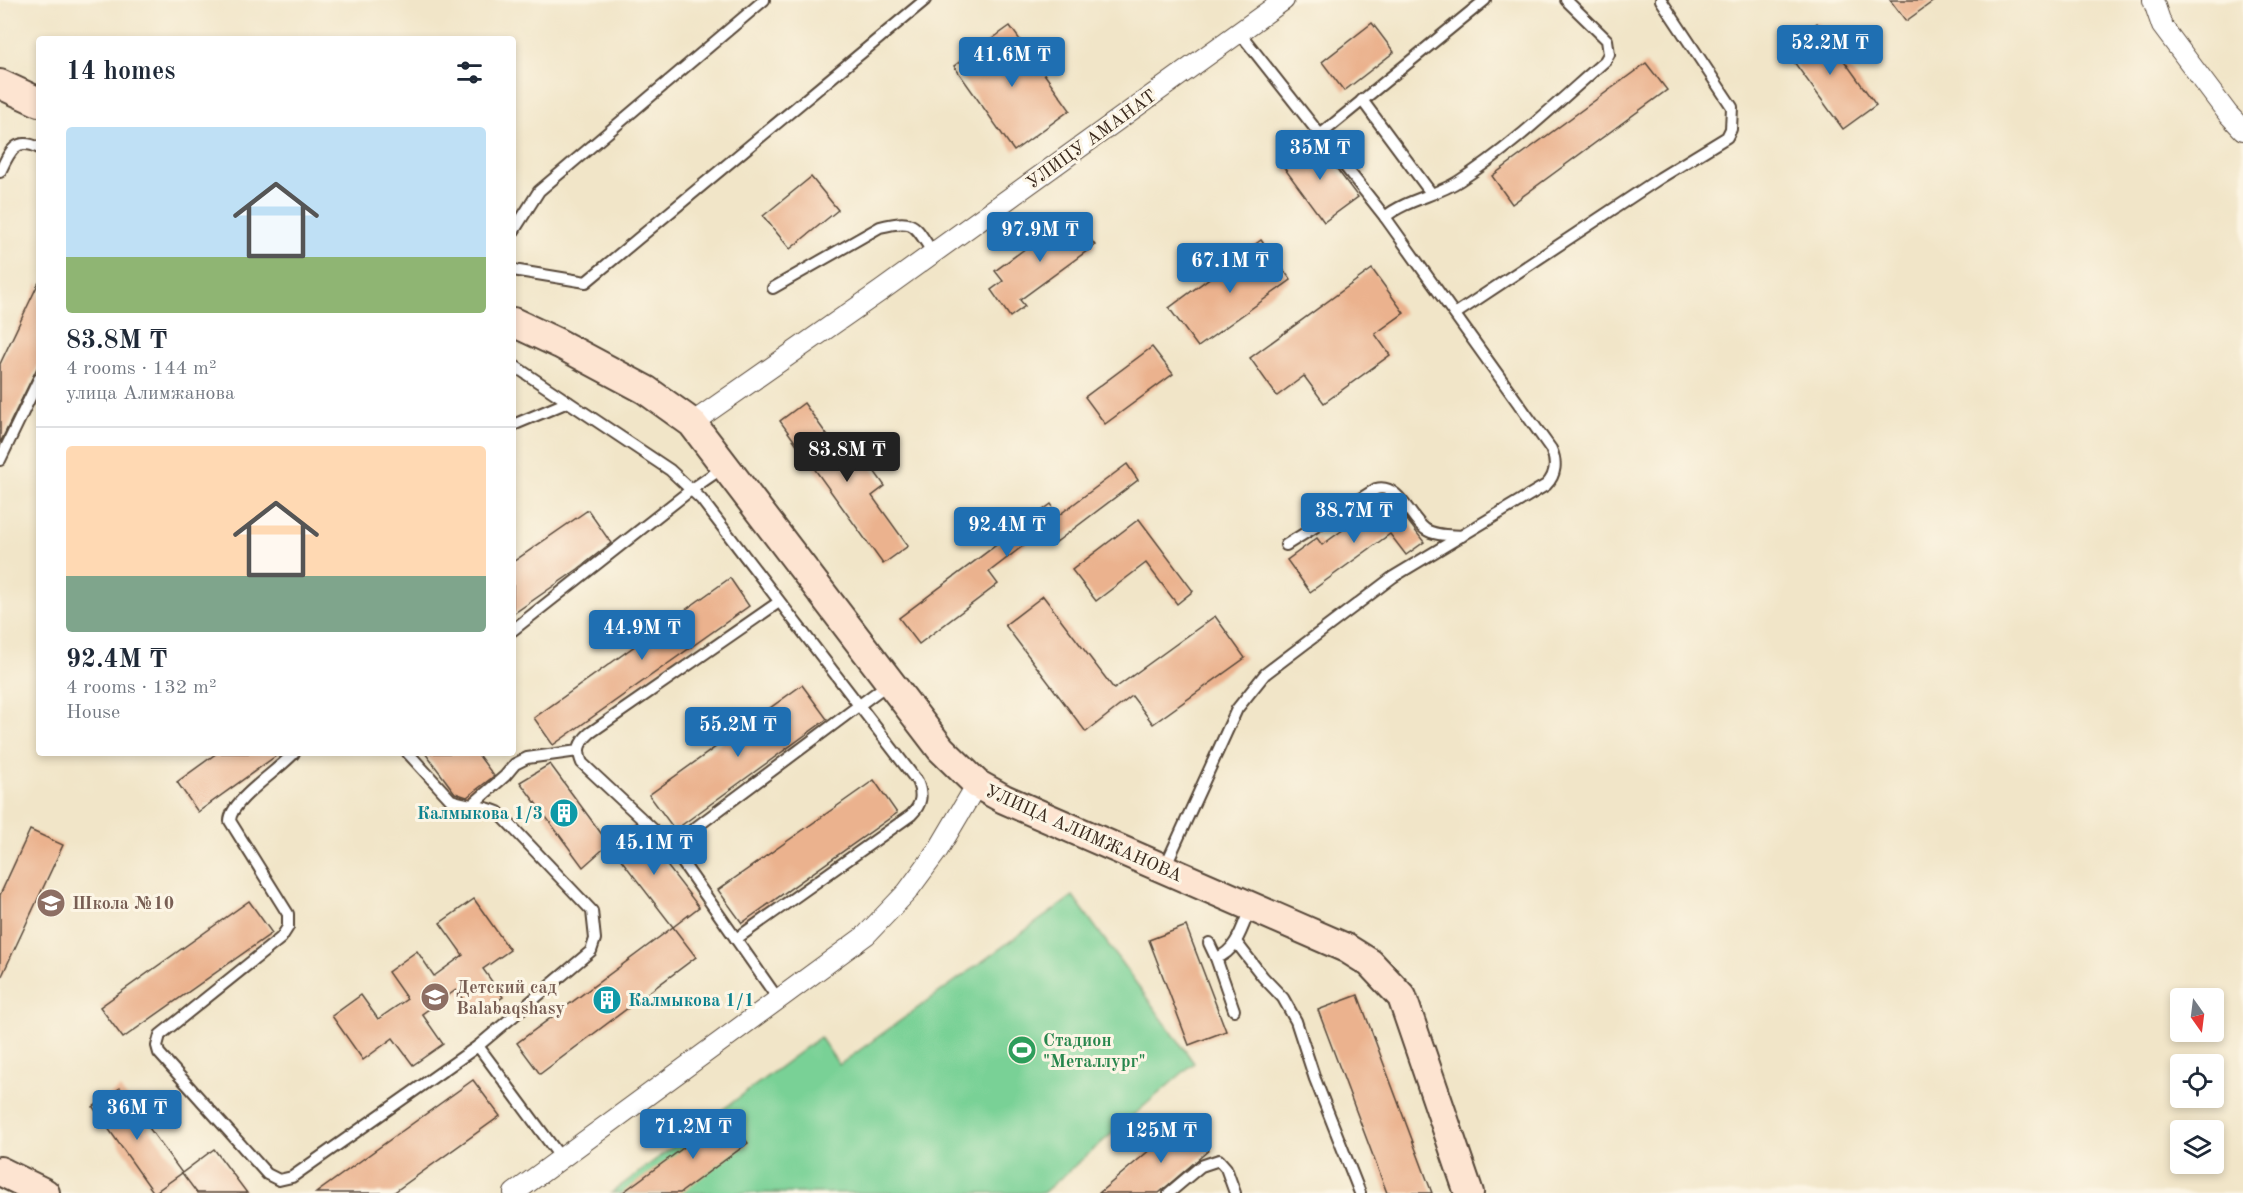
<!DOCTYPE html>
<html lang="en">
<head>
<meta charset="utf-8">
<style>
	:root { --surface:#fff; --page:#f6f6f7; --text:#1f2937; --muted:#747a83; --line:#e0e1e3; --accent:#1f6fb2 }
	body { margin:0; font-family:"Old Standard TT",serif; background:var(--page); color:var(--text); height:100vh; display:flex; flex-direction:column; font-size:22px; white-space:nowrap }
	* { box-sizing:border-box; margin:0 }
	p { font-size:20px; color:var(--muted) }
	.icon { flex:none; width:33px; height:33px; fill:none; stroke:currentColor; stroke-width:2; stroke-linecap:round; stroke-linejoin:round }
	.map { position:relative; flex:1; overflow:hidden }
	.side { position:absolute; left:36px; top:36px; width:480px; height:720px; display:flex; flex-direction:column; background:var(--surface); border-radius:6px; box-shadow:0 3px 9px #0003 }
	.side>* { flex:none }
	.needle { width:39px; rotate:166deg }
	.fabs { position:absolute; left:2170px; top:988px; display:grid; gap:12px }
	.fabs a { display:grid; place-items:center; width:54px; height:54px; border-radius:6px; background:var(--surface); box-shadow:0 3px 9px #0003; font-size:30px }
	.price { position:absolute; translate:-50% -51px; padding:0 14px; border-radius:6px; background:var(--accent); color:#fff; font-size:20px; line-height:39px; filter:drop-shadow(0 2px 3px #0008) }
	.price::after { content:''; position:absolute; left:50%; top:36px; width:18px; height:14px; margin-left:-9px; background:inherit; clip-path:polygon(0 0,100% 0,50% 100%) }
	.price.on { background:#222; color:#fff }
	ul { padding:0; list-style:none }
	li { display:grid; align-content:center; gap:12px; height:318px; padding:0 30px }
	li+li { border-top:2px solid var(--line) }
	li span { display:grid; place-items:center; height:186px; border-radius:6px; color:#555 }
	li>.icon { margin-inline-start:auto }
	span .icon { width:108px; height:108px; fill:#fffc; stroke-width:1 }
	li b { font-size:26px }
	h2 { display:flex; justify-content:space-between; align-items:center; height:72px; padding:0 30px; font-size:26px }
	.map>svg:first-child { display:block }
	.green { fill:#79d196; stroke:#5a7e5a; stroke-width:1.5 }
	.building { fill:#ebb28e }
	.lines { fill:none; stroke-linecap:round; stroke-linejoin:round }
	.lane-casing { stroke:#564638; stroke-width:14 }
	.street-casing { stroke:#564638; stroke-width:22 }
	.secondary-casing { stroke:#564638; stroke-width:32 }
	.lane { stroke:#fff; stroke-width:10 }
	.street { stroke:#fff; stroke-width:20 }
	.secondary { stroke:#fde4d1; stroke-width:28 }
	.labels { text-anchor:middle; stroke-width:6; stroke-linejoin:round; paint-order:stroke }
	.street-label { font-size:18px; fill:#3b2a1e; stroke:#fcf5e5 }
	.culture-label { font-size:18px; font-weight:bold; fill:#0d838f; stroke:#fcf5e5; text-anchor:end }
	.education-label { font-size:18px; font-weight:bold; fill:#785e54; stroke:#fcf5e5; text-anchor:start }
	.leisure-label { font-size:18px; font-weight:bold; fill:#27864d; stroke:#fcf5e5; text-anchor:start }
</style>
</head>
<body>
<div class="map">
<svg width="2243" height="1193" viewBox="0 0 2243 1193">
	<rect width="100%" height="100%" fill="#fcf5e5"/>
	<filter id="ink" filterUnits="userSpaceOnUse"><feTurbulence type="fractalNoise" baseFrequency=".0167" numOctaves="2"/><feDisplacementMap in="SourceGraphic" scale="12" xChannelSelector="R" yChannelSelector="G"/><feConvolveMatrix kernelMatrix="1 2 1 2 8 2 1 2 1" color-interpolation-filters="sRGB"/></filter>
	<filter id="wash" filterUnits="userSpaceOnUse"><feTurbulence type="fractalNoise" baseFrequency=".008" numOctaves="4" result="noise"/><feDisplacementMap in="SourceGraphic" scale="24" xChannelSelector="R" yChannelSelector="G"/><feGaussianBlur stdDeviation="1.35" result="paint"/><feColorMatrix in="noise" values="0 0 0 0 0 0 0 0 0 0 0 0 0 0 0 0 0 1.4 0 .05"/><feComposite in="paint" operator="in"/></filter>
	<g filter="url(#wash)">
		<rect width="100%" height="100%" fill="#f1e5c8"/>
		<path class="green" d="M1073 896 1194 1063 1043 1193H611L820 1037 839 1065Z"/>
		<g id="blocks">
			<g class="building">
				<path d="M1890 0H1935L1906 21Z"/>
				<path d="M1372 23 1394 52 1344 91 1322 62Z"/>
				<path d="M1817 23 1876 105 1843 129 1783 47Z"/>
				<path d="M1010 26 1070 110 1014 151 954 66Z"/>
				<path d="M1646 63 1667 90 1512 204 1492 176Z"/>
				<path d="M1315 140 1358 197 1324 222 1282 165Z"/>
				<path d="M811 177 838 210 790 249 763 216Z"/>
				<path d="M1072 214 1095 245 1020 300 1025 306 1010 317 991 290 1003 281 995 271Z"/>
				<path d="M1261 240 1291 280 1198 347 1169 308Z"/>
				<path d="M1372 269 1404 313 1375 334 1390 355 1324 403 1304 376 1277 396 1250 358Z"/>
				<path d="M39 282V364L0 443V364Z"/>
				<path d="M1152 347 1173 374 1105 424 1085 397Z"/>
				<path d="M804 403 845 460 859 450 885 486 872 496 908 546 883 564 780 421Z"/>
				<path d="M1127 464 1138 480 1055 543 1045 529 989 572 998 584 919 644 899 618 1051 504 1059 515Z"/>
				<path d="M1387 498 1397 507 1424 542 1406 555 1390 534 1310 592 1287 560 1317 538 1322 545Z"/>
				<path d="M588 510 611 543 578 569 513 614V562Z"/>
				<path d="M1139 519 1193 591 1177 604 1146 563 1096 601 1072 570Z"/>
				<path d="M730 578 749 606 553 745 534 718Z"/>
				<path d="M1043 596 1114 689 1215 616 1245 658 1153 724 1132 696 1086 732 1005 625Z"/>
				<path d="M802 685 827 719 675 830 649 795Z"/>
				<path d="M217 753H280L198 812 177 782Z"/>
				<path d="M425 753H477L494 776 467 797 455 793Z"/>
				<path d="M550 764 609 844 583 867 520 782Z"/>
				<path d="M874 780 897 813 742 923 718 890Z"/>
				<path d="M635 824 699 907 673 927 609 844Z"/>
				<path d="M30 830 63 845 0 980V895Z"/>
				<path d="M474 899 510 950 483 969 503 997 475 1016 456 990 422 1014 443 1044 413 1065 393 1038 363 1060 332 1016 361 995 378 1019 407 999 388 972 417 951 434 976 463 955 440 923Z"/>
				<path d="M249 901 272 933 123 1038 100 1007Z"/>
				<path d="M1186 926 1226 1031 1189 1045 1149 940Z"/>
				<path d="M673 927 696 957 540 1074 517 1043Z"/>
				<path d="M1358 995 1432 1193H1387L1318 1010Z"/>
				<path d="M473 1080 500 1116 393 1193H316Z"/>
				<path d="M120 1088 182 1173 154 1193 93 1107Z"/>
				<path d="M728 1115 748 1143 680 1193H622Z"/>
				<path d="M1184 1121 1209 1150 1159 1193H1099Z"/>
				<path d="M214 1149 247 1193H197L182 1173Z"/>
			</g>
		</g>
	</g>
	<g filter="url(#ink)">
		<use href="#blocks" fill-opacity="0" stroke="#564638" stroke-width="1.5"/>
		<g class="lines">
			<g class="lane-casing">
				<g id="lane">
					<path d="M1362 100 1431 193"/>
					<path d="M1320 135 1485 0"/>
					<path d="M0 172C9 153 15 136 39 148"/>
					<path d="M1385 217C1407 199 1436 196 1459 181 1512 147 1558 102 1605 61L1609 54 1607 40 1566 0"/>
					<path d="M513 232 539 191 764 0"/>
					<path d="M513 270 586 282 925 0"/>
					<path d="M773 288 880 227C916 218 914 225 933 253"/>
					<path d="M1455 314 1660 178 1727 137 1731 129 1732 107 1661 0"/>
					<path d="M513 365 670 470 701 499 917 781C923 795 922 804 911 815L736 939"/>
					<path d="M513 425 568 402"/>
					<path d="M0 460 39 379"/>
					<path d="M1286 545 1376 489C1399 483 1409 517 1425 529 1435 536 1450 535 1462 536"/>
					<path d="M513 630 692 489 724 467"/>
					<path d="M294 753C279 770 230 801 230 821L288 914V927L281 938 160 1035 157 1046 159 1053 267 1174 279 1180 292 1177 478 1046 561 1158"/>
					<path d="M408 753 451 800C467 806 483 805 498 812L592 911 595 939 591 951 478 1046"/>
					<path d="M473 804 505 776 515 764 527 758 578 751"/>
					<path d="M671 846 889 683"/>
					<path d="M1164 869 1237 709 1265 674 1393 577 1546 485C1556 475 1557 462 1551 449L1385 217 1239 32"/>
					<path d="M1236 942 1263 977 1283 998 1296 1021 1315 1079 1360 1193"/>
					<path d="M1209 943 1216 958C1237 952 1243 925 1251 906"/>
					<path d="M1216 958 1234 1010"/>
					<path d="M778 999 671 846 582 763C576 749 579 743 590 733L779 602"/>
					<path d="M1169 1193 1201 1166 1219 1160 1226 1168 1235 1193"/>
				</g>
			</g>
			<g class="street-casing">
				<g id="street">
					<path d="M2153 0 2162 26 2228 114 2243 130"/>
					<path d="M692 423 882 290 1284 0"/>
					<path d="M514 1193 866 935 907 892 938 850 977 784"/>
				</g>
			</g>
			<g class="secondary-casing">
				<g id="secondary">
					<path d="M0 84 39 102"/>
					<path d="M513 322 560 344 646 390 692 423 941 749 977 784 1004 799 1346 948 1370 963 1402 997 1469 1193"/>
					<path d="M0 1171 45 1193"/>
				</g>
			</g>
			<use href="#lane" class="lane"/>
			<use href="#street" class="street"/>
			<use href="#secondary" class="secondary"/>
		</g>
	</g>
	<defs>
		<g id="building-disc" transform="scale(1.5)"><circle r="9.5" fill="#0f9aa8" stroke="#fcf5e5"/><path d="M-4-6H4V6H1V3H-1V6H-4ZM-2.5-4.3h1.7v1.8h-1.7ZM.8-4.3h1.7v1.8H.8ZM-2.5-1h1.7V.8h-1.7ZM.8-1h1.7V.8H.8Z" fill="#fff"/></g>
		<g id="school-disc" transform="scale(1.5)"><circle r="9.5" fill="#8d6e63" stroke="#fcf5e5"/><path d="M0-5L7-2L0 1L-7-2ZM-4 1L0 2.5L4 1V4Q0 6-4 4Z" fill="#fff"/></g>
		<g id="stadium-disc" transform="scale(1.5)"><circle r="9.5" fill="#2e9e5b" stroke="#fcf5e5"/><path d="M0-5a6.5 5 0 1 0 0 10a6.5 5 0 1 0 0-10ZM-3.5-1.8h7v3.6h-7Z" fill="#fff"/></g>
	</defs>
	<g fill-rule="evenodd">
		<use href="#building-disc" x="564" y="813"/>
		<use href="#school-disc" x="51" y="903"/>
		<use href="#school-disc" x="435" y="997"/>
		<use href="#building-disc" x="607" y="1000"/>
		<use href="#stadium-disc" x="1022" y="1050"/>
	</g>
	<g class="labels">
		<g class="street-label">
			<text transform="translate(1091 139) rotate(-36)" y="6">УЛИЦУ АМАНАТ</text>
			<text transform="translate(1084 833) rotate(24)" y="6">УЛИЦА АЛИМЖАНОВА</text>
		</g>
		<g class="culture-label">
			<text x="543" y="819">Калмыкова 1/3</text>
			<text x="628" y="1006" text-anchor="start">Калмыкова 1/1</text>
		</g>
		<g class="education-label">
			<text x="72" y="909">Школа №10</text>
			<text x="456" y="993">Детский сад<tspan x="456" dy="21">Balabaqshasy</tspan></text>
		</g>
		<g class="leisure-label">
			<text x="1043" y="1046">Стадион<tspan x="1043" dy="21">"Металлург"</tspan></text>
		</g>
	</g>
</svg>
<div class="fabs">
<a><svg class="needle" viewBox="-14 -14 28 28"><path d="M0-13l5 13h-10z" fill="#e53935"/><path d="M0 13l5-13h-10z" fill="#747a83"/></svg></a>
<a><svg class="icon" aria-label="locate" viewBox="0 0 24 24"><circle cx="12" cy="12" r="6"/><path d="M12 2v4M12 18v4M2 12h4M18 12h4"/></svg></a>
<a><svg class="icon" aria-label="layers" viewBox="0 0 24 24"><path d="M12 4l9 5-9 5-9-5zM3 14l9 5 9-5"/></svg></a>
</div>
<b class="price" style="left:1830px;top:76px">52.2M ₸</b>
<b class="price" style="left:1012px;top:88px">41.6M ₸</b>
<b class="price" style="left:1320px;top:181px">35M ₸</b>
<b class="price" style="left:1040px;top:263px">97.9M ₸</b>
<b class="price" style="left:1230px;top:294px">67.1M ₸</b>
<b class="price on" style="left:847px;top:483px">83.8M ₸</b>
<b class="price" style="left:1354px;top:544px">38.7M ₸</b>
<b class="price" style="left:1007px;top:558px">92.4M ₸</b>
<b class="price" style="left:642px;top:661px">44.9M ₸</b>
<b class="price" style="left:738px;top:758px">55.2M ₸</b>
<b class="price" style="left:654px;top:876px">45.1M ₸</b>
<b class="price" style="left:137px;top:1141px">36M ₸</b>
<b class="price" style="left:693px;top:1160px">71.2M ₸</b>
<b class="price" style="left:1161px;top:1164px">125M ₸</b>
<section class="side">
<h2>14 homes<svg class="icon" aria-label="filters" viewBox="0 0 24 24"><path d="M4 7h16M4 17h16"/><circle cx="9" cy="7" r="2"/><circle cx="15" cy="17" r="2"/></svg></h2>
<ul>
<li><span style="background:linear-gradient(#bfe0f5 70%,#8fb573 0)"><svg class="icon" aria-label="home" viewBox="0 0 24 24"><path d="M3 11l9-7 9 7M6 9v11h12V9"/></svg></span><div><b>83.8M ₸</b><p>4 rooms · 144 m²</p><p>улица Алимжанова</p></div></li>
<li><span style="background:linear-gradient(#ffd9b3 70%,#7fa58c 0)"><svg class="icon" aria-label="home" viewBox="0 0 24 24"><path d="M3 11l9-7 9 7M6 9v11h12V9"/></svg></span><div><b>92.4M ₸</b><p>4 rooms · 132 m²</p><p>House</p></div></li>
</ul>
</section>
</div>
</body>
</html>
